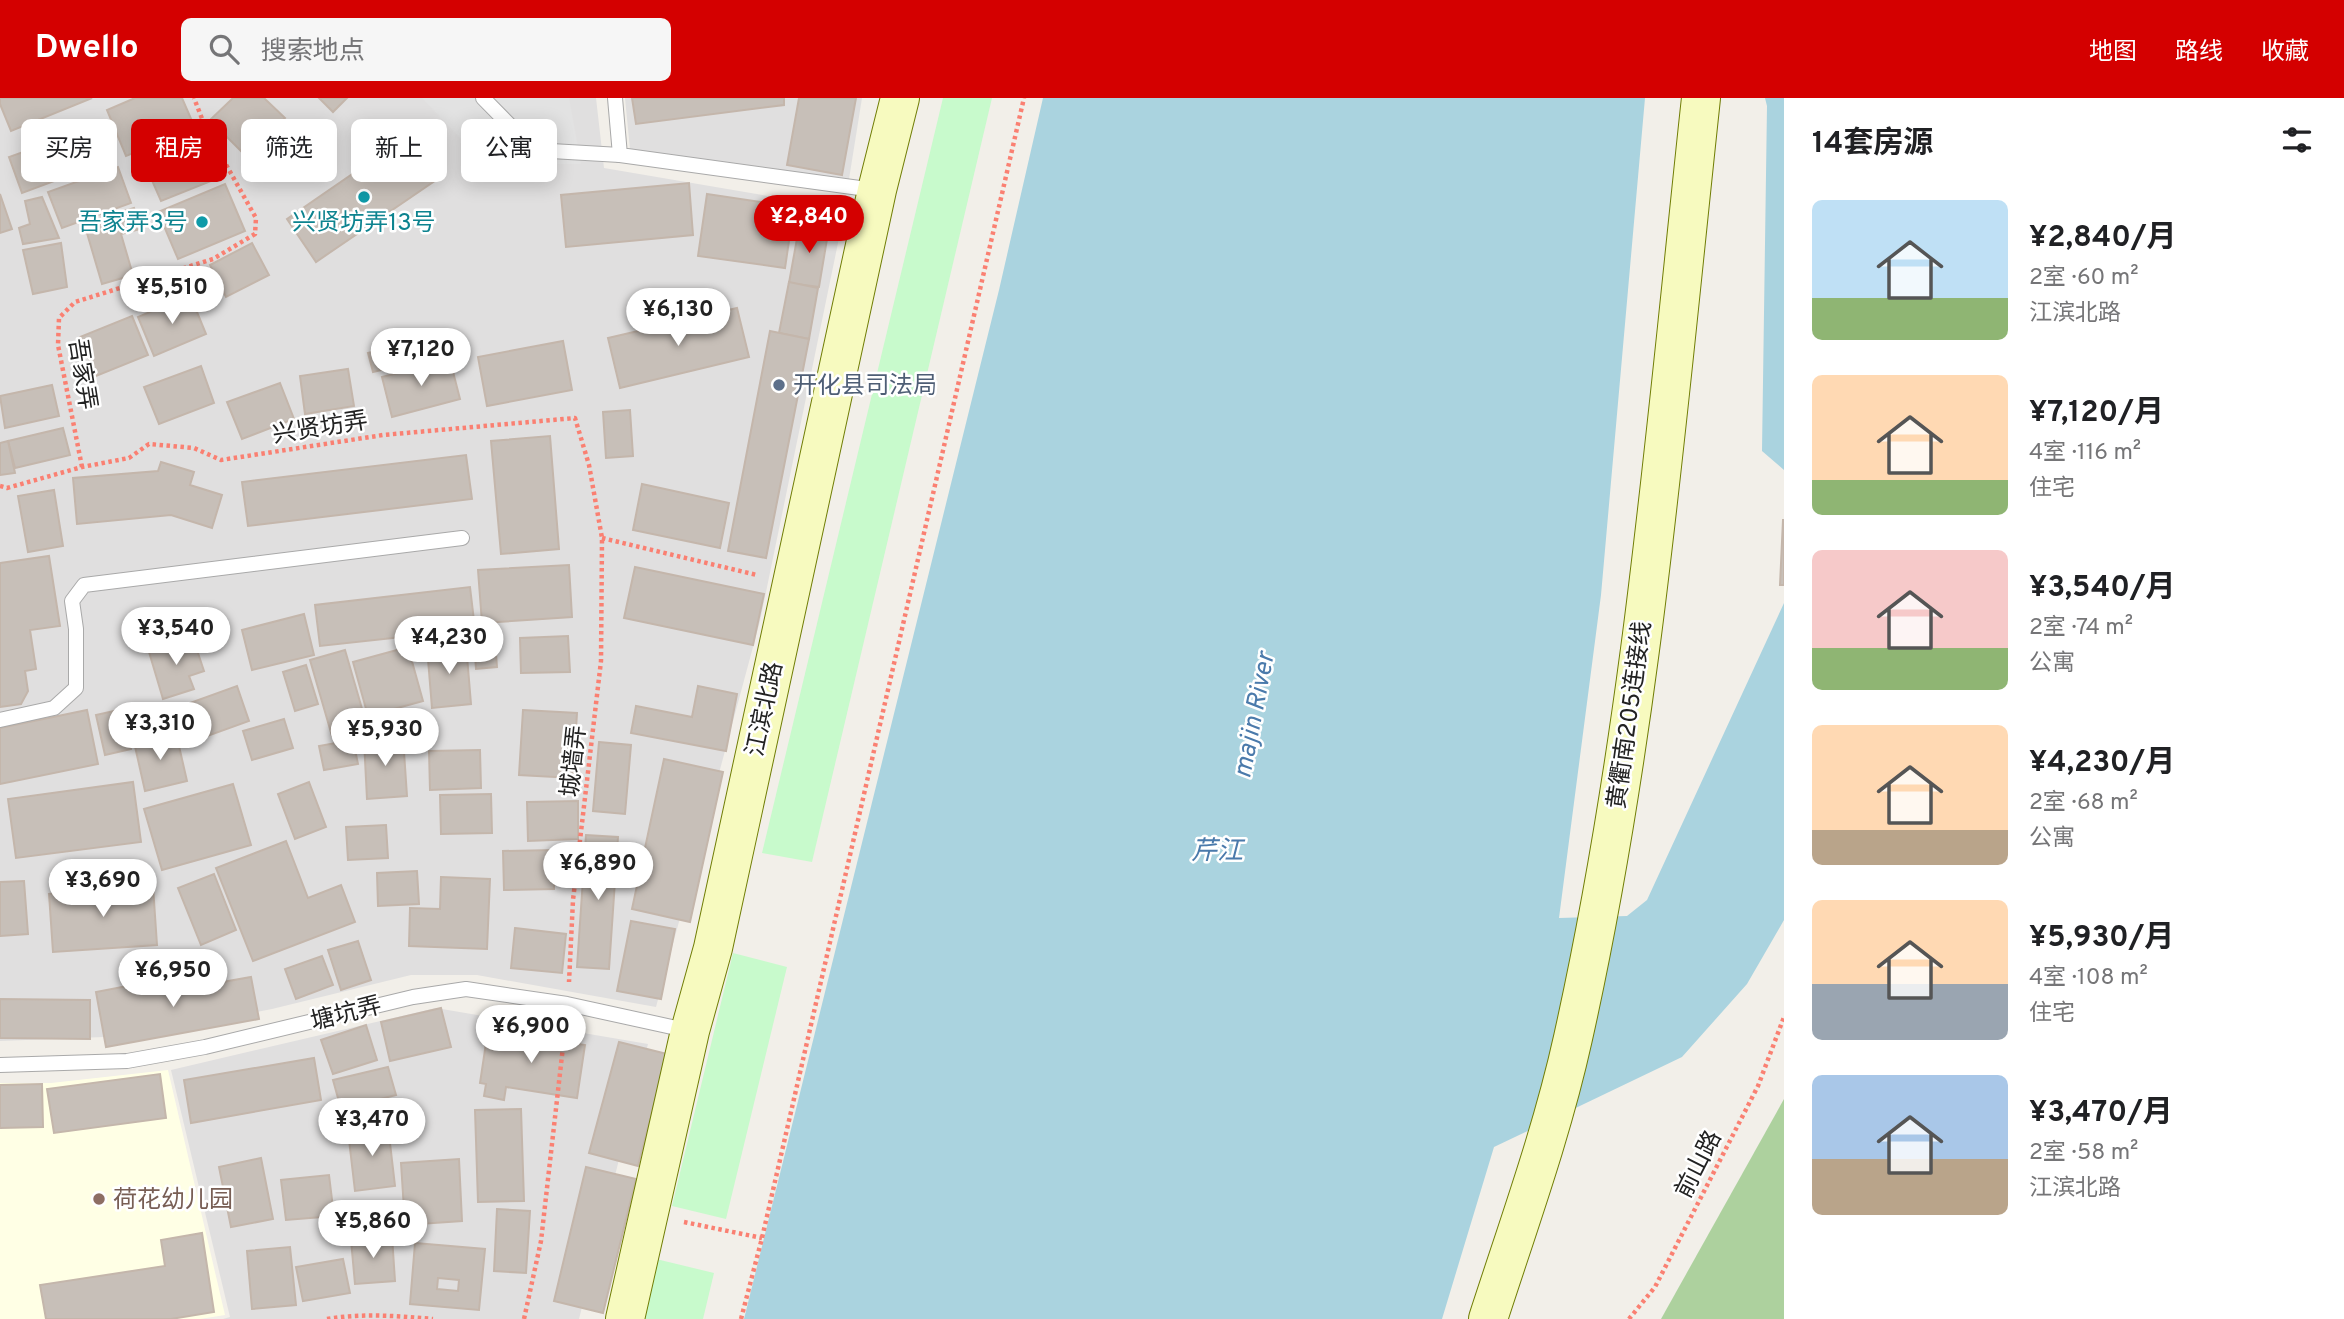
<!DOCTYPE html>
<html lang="zh">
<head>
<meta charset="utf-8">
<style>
	:root { --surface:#fff; --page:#f6f6f6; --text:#202124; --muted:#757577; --accent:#d40000 }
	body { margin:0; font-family:Overpass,"Noto Sans SC",sans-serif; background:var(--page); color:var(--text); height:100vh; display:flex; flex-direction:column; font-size:26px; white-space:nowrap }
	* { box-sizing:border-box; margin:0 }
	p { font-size:23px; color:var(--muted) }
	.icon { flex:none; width:38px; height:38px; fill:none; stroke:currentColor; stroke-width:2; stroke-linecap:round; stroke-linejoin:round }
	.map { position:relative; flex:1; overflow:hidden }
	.drawer { display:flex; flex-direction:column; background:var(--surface); width:560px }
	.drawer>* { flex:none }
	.guide { position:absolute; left:21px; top:21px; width:665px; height:63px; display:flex; gap:14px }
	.price { position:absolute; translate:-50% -60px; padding:0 16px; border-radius:24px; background:#fff; color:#222; font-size:23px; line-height:46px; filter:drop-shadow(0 2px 4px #0008) }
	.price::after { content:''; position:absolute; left:50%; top:42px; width:21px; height:16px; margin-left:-10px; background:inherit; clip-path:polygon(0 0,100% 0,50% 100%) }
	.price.selected { background:var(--accent); color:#fff }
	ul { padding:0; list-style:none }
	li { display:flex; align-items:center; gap:21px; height:175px; padding:0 28px }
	li span { display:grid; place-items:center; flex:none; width:196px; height:140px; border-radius:10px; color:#555 }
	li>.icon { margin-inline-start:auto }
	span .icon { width:84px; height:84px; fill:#fffc; stroke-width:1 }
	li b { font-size:30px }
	h2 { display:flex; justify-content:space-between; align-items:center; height:84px; padding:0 28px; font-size:30px }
	.tag { padding:0 24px; border-radius:10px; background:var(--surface); box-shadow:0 4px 18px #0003; font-size:24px; line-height:63px }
	.tag.selected { background:var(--accent); color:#fff }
	header { display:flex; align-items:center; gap:42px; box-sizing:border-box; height:98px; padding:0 35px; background:var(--accent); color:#fff }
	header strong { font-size:33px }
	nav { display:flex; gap:38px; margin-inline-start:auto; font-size:24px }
	.search { width:490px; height:63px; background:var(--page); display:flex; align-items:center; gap:18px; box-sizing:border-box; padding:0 24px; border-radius:10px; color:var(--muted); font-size:26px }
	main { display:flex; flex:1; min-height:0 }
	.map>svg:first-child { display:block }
	.residential { fill:#e0dfdf }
	.education { fill:#ffffe5 }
	.forest { fill:#add19e }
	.park { fill:#c8facc }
	.parking { fill:#e2e2e2 }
	.water { fill:#aad3df }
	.building { fill:#c7bfb8; stroke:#c4b6ab; stroke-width:2; fill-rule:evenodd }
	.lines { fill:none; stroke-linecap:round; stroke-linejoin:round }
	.lane-casing { stroke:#a9a9a9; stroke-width:16 }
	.secondary-casing { stroke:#707d05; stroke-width:40 }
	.path { stroke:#fa8072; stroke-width:4.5; stroke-dasharray:3.5 3.5; stroke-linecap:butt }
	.lane { stroke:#fff; stroke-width:14 }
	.secondary { stroke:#f7fabf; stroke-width:38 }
	.culture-dot { fill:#0f9aa8; stroke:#fff; stroke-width:2.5 }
	.service-dot { fill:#5c6f8a; stroke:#fff; stroke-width:2.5 }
	.education-dot { fill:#8d6e63; stroke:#fff; stroke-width:2.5 }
	.labels { text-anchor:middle; stroke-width:5; stroke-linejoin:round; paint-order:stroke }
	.culture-label { font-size:24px; fill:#0d838f; stroke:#fff; text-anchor:end }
	.street-label { font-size:24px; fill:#222; stroke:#fff }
	.service-label { font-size:24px; fill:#4e5e75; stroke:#fff; text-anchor:start }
	.education-label { font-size:24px; fill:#785e54; stroke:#fff; text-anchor:start }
	.water-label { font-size:26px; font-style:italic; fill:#4a7aab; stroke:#fff }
</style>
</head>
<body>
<header>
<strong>Dwello</strong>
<div class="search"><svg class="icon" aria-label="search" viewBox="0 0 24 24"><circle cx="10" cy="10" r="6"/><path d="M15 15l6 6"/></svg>搜索地点</div>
<nav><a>地图</a><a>路线</a><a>收藏</a></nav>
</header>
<main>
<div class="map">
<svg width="1784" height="1221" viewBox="0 0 1784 1221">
	<rect width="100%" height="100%" fill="#f2efe9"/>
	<g class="residential">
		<path d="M0 0H596L604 70 845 111 760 523 656 909 477 877H411L272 911 130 938 0 943Z"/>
		<path d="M625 0H862L849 81 630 51Z"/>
		<path d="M436 910 648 946 579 1221H223L230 1219 171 972Z"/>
	</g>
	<path class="education" d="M168 972 225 1217 200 1221H0V985H51Z"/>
	<path class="forest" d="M1784 1001V1221H1661Z"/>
	<g class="park">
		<path d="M943 0H992L812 764 762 755Z"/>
		<path d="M733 855 787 869 726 1121 672 1108Z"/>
		<path d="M652 1160 714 1175 703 1221H637Z"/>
	</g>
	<path class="parking" d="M422 0H569L581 66H485Z"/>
	<g class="water">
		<path d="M1043 0H1645L1601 497 1559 820 1627 818 1647 802 1784 505V822L1747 886 1682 959 1494 1049 1442 1221H744L999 192Z"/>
		<path d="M1765 0H1784V372L1762 353 1767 8Z"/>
	</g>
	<g class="building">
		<path d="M0 0H92L11 33 0 6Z"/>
		<path d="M135 0H182L195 30 126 58 107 12Z"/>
		<path d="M233 0H264L285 20 246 58 210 22Z"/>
		<path d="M319 0H347L333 14Z"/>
		<path d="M632 0H784V7L636 26Z"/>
		<path d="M799 0H856L842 77 787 67Z"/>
		<path d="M79 34 92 69 22 95 9 59Z"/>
		<path d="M412 35 442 78 316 164 287 121Z"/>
		<path d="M195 43 211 83 161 103 144 64Z"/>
		<path d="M118 69 131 105 62 130 48 94Z"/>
		<path d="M689 85 693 137 566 149 561 97Z"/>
		<path d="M225 86 245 133 178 161 158 114Z"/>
		<path d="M0 96 12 131 0 135Z"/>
		<path d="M707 96 794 109 785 170 698 158Z"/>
		<path d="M42 99 59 140 23 146 19 130 30 126 25 103Z"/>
		<path d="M134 110 140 131 121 136 133 177 102 186 84 125Z"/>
		<path d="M800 124 829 129 819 189 789 185Z"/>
		<path d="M61 145 67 189 33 196 23 152Z"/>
		<path d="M252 145 269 177 226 199 210 167Z"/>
		<path d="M193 172 199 192 137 209 132 188Z"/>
		<path d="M789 184 818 190 809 241 779 235Z"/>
		<path d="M190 197 206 236 154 258 138 219Z"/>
		<path d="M737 210 749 259 620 290 608 240Z"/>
		<path d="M132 218 148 257 96 278 80 239Z"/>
		<path d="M770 233 809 241 766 460 728 453Z"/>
		<path d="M433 238 438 258 373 274 368 255Z"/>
		<path d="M563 243 572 292 487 308 478 259Z"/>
		<path d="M450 262 460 301 392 319 382 279Z"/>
		<path d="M201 268 214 305 159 326 144 289Z"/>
		<path d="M348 271 354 308 305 316 300 278Z"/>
		<path d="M280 285 294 321 242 341 227 304Z"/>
		<path d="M52 287 59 318 5 330 0 298Z"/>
		<path d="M630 312 633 358 606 360 603 314Z"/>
		<path d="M63 330 70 357 15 370 8 343Z"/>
		<path d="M550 338 559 451 501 456 491 343Z"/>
		<path d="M8 343 15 375 0 377V345Z"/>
		<path d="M466 357 472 401 248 428 242 384Z"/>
		<path d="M161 364 194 374 190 387 222 397 212 430 171 417 77 426 73 380 158 373Z"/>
		<path d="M642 386 729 405 720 450 633 432Z"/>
		<path d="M54 392 63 448 28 454 18 398Z"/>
		<path d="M1783 422H1784V487H1780Z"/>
		<path d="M49 458 60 528 30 532 36 571 25 573 28 593 21 606 0 609V465Z"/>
		<path d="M569 467 572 519 482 525 478 472Z"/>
		<path d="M635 469 764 496 753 547 624 520Z"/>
		<path d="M470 489 475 531 320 548 315 507Z"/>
		<path d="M304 516 314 557 252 572 242 532Z"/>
		<path d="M568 538 570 574 521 575 520 540Z"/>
		<path d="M193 540 204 573 189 578 194 591 163 601 149 554Z"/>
		<path d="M495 542 497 569 476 571 474 543Z"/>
		<path d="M466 546 471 606 432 610 427 549Z"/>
		<path d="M408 549 423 603 368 618 353 564Z"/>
		<path d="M345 552 367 628 332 638 310 562Z"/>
		<path d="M306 567 318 606 295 613 283 574Z"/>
		<path d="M237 588 249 623 199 641 187 606Z"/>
		<path d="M698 588 737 596 726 653 631 635 636 608 692 619Z"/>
		<path d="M123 611 131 651 105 657 96 617Z"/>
		<path d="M87 612 98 666 0 686V630Z"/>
		<path d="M523 612 577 615 573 680 519 677Z"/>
		<path d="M284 621 293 650 252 662 243 633Z"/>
		<path d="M176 635 187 683 145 693 134 644Z"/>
		<path d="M403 639 407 698 367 701 364 642Z"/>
		<path d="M353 642 358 666 324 672 319 648Z"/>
		<path d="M599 644 631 647 625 716 593 713Z"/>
		<path d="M480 652 481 690 430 692 429 653Z"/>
		<path d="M664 661 723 674 690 824 632 811Z"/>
		<path d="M133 684 141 744 16 760 8 701Z"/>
		<path d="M309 684 326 729 295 741 278 696Z"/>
		<path d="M233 686 251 747 162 772 144 711Z"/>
		<path d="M491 696 492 735 441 736 440 697Z"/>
		<path d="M578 703V741L528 743 527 704Z"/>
		<path d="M386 727 388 760 348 762 346 729Z"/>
		<path d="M586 737 618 739 609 871 577 869Z"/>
		<path d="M286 743 308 800 341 787 355 824 253 863 216 770Z"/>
		<path d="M554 752V791L504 792 503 753Z"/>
		<path d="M417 773 419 806 378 808 377 775Z"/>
		<path d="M214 776 236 832 201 847 178 790Z"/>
		<path d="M441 779 490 781 487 851 409 848 410 810 440 811Z"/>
		<path d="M24 783 28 836 0 838V784Z"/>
		<path d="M153 788 157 847 53 854 49 796Z"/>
		<path d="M631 823 675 831 661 901 617 893Z"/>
		<path d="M515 830 566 836 562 875 511 870Z"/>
		<path d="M358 843 371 882 341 892 328 852Z"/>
		<path d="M322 858 333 887 296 901 285 871Z"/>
		<path d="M251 879 259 921 106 949 96 894 164 881 167 894Z"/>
		<path d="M0 901 90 902V941L0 940Z"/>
		<path d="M441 910 451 949 390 963 381 924Z"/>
		<path d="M366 927 377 962 333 976 321 942Z"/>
		<path d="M488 932 585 947 577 1000 506 989 504 1002 484 998 486 986 480 985Z"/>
		<path d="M619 944 667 956 638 1068 589 1055Z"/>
		<path d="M314 960 321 1002 191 1025 184 982Z"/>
		<path d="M388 969 396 997 341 1011 333 982Z"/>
		<path d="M160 976 166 1020 54 1035 47 991Z"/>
		<path d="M42 986 43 1029 0 1030V987Z"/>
		<path d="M521 1011 524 1103 478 1104 475 1012Z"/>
		<path d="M388 1028 395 1088 355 1093 348 1033Z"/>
		<path d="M261 1060 273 1121 231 1129 219 1069Z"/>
		<path d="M459 1061 462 1123 405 1127 401 1065Z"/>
		<path d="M586 1069 636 1081 603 1215 554 1203Z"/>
		<path d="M329 1077 334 1118 286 1122 281 1082Z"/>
		<path d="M497 1111 530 1113 526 1175 494 1173Z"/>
		<path d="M202 1135 214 1214 171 1221H46L40 1187 165 1168 161 1142Z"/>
		<path d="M392 1138 395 1183 355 1186 351 1142Z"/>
		<path d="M415 1145 485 1151 479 1212 410 1206ZM438 1180 459 1182 458 1193 437 1191Z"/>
		<path d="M290 1149 296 1207 252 1211 247 1153Z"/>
		<path d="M343 1161 350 1195 303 1203 296 1169Z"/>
	</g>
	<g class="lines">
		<g class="lane-casing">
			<g id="lane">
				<path d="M483 0 534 52 620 57"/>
				<path d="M615 0 620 57 874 92"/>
				<path d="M0 622 54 610 76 590V531L72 503 84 487 462 440"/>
				<path d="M0 967 127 963 205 949 413 899 466 891 567 906 690 933"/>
			</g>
		</g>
		<g class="secondary-casing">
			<g id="secondary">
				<path d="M625 1221 690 933 713 850 877 92 900 0"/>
				<path d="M1488 1221C1518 1128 1552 1035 1573 940 1642 631 1667 314 1701 0"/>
			</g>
		</g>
		<g class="path">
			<path d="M82 369 58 247 59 220 75 204 213 161 255 136 256 120 206 31 194 0"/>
			<path d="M0 388 7 390 82 369 129 360 149 346 194 350 221 362 383 337 575 320 589 367 602 440 601 563 573 802 569 884"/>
			<path d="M602 440 757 477"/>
			<path d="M684 1124 762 1140"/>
			<path d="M327 1221C363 1215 397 1218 433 1221"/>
			<path d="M524 1221 541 1143 565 931"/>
			<path d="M741 1221 762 1140 1024 0"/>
			<path d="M1629 1221 1655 1189 1758 988 1784 919"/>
		</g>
		<use href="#lane" class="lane"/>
		<use href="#secondary" class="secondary"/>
	</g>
	<g class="culture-dot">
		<circle cx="364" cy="99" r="7"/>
		<circle cx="202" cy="124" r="7"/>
	</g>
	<circle class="service-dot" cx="779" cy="287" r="7"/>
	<circle class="education-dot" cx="99" cy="1101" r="7"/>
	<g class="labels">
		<g class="culture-label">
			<text x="188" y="132">吾家弄3号</text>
			<text x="364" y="132" text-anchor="middle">兴贤坊弄13号</text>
		</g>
		<g class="street-label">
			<text transform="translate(83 276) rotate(81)" y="8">吾家弄</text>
			<text transform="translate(320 329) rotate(-9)" y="8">兴贤坊弄</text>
			<text transform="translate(764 611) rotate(-78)" y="8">江滨北路</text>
			<text transform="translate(1629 617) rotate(-82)" y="8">黄衢南205连接线</text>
			<text transform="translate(573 663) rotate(-84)" y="8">城墙弄</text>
			<text transform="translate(346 915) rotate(-14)" y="8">塘坑弄</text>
			<text transform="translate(1698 1066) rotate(-63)" y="8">前山路</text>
		</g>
		<g class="service-label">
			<text x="793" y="295">开化县司法局</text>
		</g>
		<g class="education-label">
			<text x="113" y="1109">荷花幼儿园</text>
		</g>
		<g class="water-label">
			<text transform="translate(1253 617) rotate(-79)" y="9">majin River</text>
			<text x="1217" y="761">芹江</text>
		</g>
	</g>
</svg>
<b class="price selected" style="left:809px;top:157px">¥2,840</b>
<b class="price" style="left:172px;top:228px">¥5,510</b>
<b class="price" style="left:678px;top:250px">¥6,130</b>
<b class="price" style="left:421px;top:290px">¥7,120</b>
<b class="price" style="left:176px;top:569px">¥3,540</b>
<b class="price" style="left:449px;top:578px">¥4,230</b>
<b class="price" style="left:160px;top:664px">¥3,310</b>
<b class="price" style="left:385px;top:670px">¥5,930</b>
<b class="price" style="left:598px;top:804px">¥6,890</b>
<b class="price" style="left:103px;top:821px">¥3,690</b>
<b class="price" style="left:173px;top:911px">¥6,950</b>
<b class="price" style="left:531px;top:967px">¥6,900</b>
<b class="price" style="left:372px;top:1060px">¥3,470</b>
<b class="price" style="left:373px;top:1162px">¥5,860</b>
<div class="guide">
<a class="tag">买房</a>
<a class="tag selected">租房</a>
<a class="tag">筛选</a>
<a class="tag">新上</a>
<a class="tag">公寓</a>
</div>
</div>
<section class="drawer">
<h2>14套房源<svg class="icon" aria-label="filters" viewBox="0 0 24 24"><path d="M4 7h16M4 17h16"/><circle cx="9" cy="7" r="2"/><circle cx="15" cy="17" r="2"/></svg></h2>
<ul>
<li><span style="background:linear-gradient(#bfe0f5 70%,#8fb573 0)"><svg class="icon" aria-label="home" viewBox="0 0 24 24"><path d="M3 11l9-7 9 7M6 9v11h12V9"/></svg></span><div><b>¥2,840/月</b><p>2室 · 60 m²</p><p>江滨北路</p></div></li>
<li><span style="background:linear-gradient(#ffd9b3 75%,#8fb573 0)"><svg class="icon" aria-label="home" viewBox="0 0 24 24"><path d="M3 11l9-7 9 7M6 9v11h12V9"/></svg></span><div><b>¥7,120/月</b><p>4室 · 116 m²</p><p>住宅</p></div></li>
<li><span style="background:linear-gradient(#f6c9c9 70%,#8fb573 0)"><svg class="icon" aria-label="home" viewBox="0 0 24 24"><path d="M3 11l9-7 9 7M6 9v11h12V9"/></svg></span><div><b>¥3,540/月</b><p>2室 · 74 m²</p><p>公寓</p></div></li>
<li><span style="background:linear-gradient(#ffd9b3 75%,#b9a48a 0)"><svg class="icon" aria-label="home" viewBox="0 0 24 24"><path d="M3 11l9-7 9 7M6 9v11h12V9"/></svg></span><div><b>¥4,230/月</b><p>2室 · 68 m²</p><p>公寓</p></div></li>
<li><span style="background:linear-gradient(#ffd9b3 60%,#9aa5b1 0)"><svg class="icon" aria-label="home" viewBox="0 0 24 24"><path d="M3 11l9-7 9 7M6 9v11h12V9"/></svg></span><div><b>¥5,930/月</b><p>4室 · 108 m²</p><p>住宅</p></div></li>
<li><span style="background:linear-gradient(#a9c7e8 60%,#b9a48a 0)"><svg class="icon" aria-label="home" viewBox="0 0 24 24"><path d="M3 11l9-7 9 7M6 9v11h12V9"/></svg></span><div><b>¥3,470/月</b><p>2室 · 58 m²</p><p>江滨北路</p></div></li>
</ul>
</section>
</main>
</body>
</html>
